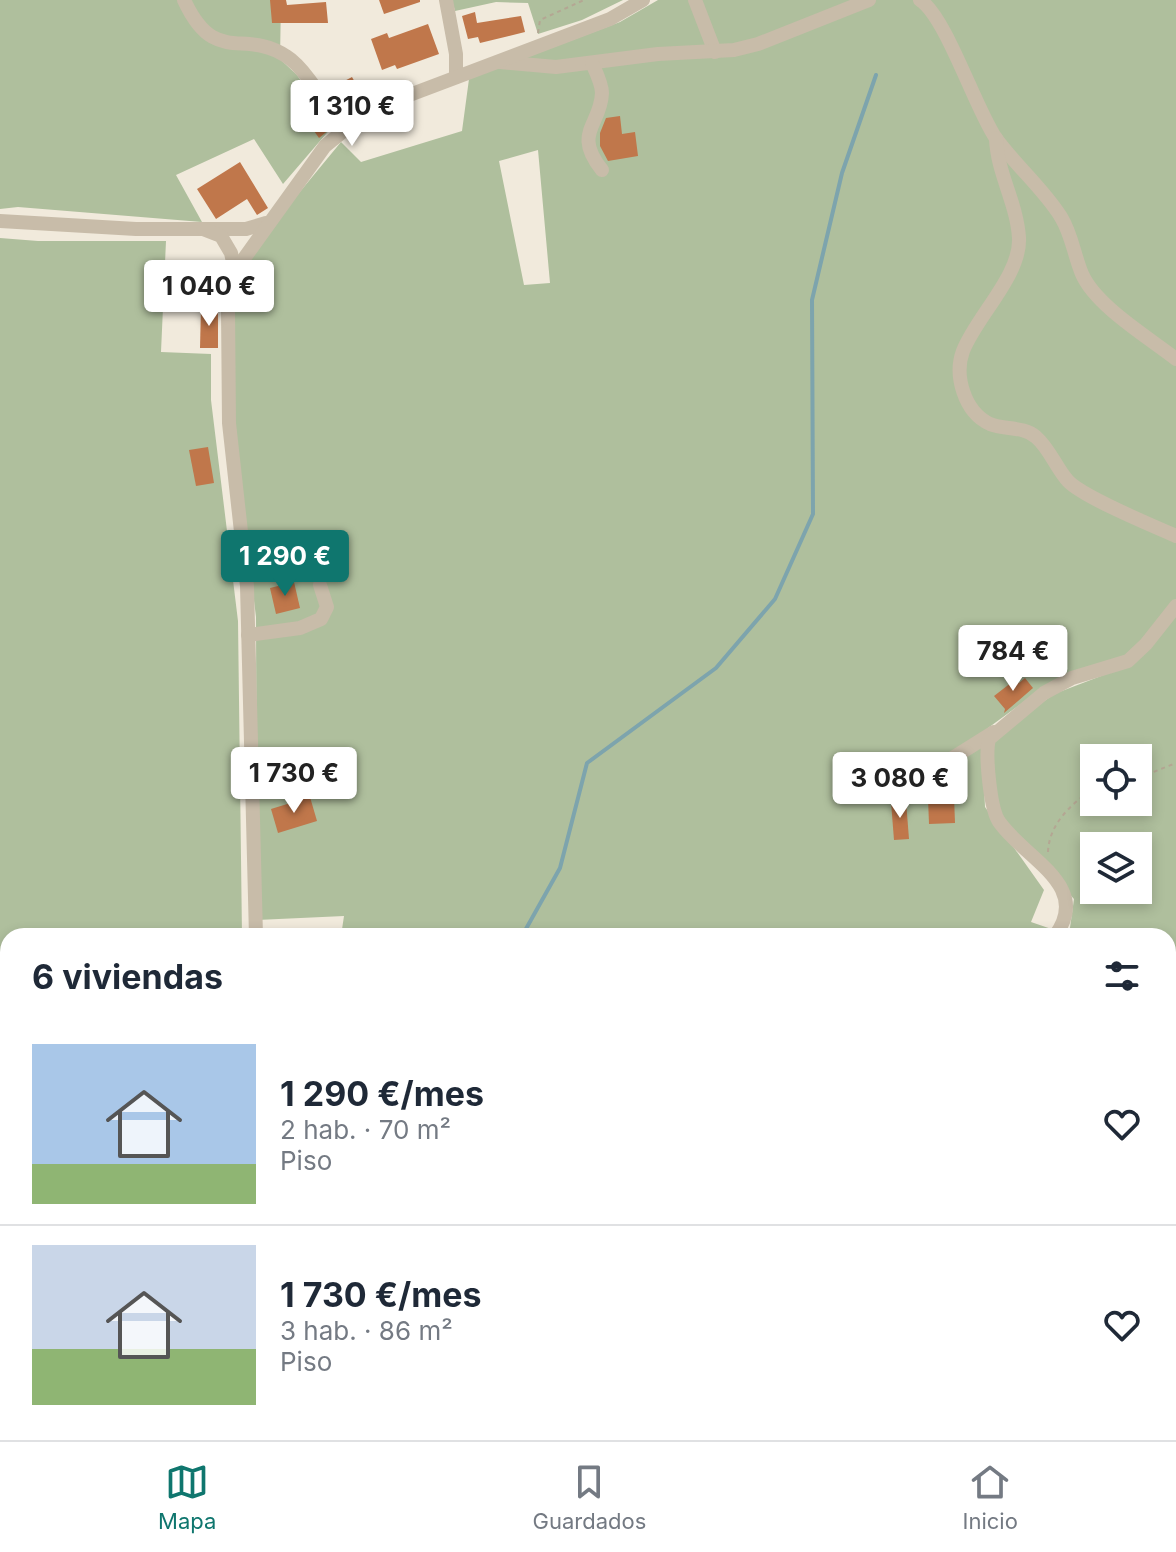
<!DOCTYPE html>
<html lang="es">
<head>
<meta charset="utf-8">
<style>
	:root { --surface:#fff; --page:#f6f6f7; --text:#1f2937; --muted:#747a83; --line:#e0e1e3; --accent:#0f766e }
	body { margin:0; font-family:Inter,sans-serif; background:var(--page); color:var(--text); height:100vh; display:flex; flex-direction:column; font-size:30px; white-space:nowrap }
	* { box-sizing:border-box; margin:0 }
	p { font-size:26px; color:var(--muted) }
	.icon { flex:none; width:44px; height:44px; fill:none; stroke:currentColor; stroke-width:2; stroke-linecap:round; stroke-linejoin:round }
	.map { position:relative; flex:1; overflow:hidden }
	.sheet { position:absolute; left:0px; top:928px; width:1176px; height:512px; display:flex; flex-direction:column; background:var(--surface); border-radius:24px 24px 0 0; box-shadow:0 4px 12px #0003 }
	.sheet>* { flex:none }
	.buttons { position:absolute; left:1080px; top:744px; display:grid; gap:16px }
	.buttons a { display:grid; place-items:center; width:72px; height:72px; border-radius:0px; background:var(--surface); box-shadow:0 4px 12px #0003; font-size:40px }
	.price { position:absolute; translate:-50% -68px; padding:0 18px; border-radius:8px; background:#fff; color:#222; font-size:26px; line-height:52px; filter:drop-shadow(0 2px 4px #0008) }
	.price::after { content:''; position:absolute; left:50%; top:48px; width:24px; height:18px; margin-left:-12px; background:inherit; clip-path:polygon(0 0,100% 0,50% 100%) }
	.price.on { background:var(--accent); color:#fff }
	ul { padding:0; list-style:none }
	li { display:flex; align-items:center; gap:24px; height:200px; padding:0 32px }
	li+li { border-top:2px solid var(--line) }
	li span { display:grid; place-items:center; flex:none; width:224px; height:160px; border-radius:0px; color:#555 }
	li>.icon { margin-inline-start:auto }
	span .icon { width:96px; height:96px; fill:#fffc; stroke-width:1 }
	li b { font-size:34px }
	h2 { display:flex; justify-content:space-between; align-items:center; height:96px; padding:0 32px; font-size:34px }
	.tabs { display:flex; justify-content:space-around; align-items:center; height:112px; border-top:2px solid var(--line); background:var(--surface); font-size:22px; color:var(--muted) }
	.tabs a { display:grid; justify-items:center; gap:4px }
	.tabs .on { color:var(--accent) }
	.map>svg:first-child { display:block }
	.green { fill:#afbf9d; fill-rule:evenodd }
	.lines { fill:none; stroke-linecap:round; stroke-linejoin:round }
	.stream { stroke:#7da4ad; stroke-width:4 }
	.building { fill:#c0774b }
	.path { stroke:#b4a693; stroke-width:2; stroke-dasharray:4 4; stroke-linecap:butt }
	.minor { stroke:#c8bca9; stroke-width:14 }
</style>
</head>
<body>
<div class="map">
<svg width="1176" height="1440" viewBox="0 0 1176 1440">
	<rect width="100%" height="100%" fill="#f1eadc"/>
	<g class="green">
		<path d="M0 0H281L280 59 297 75 332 127 283 184 254 139 176 175 202 222 18 207 0 209Z"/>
		<path d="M452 0H623L582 20 538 34 528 3 496 2 455 11Z"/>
		<path d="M658 0H1176V1440H263V1432H1168V936H341L344 916 257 920 256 617 232 421 230 320 237 279 261 239 341 142 361 162 462 131 469 79 620 22ZM538 150 550 283 524 285 499 161ZM1122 668 1054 694 996 736 991 750 998 815 1074 899 1069 935 1031 922 1044 890 985 807 982 742 988 728 1052 681ZM1094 758H1138V802H1094ZM1094 846H1138V890H1094Z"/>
		<path d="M0 238 38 241H166L161 352 211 354V400L238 621 242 936H8V1432H243V1440H0Z"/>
	</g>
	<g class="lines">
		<g class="stream">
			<path d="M522 936 560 868 587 763 716 668 775 599 813 514 812 300 842 173 876 75"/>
			<path d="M491 1432V1440"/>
		</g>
	</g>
	<g class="building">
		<path d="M270 0H286L287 5 326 2 328 23H272Z"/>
		<path d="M379 0H420V2L384 14Z"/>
		<path d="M475 12 477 23 521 16 525 32 480 43 478 37 468 39 462 16Z"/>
		<path d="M428 24 439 54 397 69 395 65 382 70 371 39 387 33 389 38Z"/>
		<path d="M352 77 366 102 344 114 333 96 337 94 333 87Z"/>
		<path d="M317 108 330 129 319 138 304 117Z"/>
		<path d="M620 116 622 134 635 132 638 156 608 161 600 146V133L606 118Z"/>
		<path d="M240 162 268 208 257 215 247 199 216 219 197 189Z"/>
		<path d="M242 287H258V308L238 309Z"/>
		<path d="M201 307 218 308V348H200Z"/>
		<path d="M208 447 214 483 196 486 189 450Z"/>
		<path d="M294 582 300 608 276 614 270 588Z"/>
		<path d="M1025 678 1033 688 1004 713 1005 709 994 696 1016 679 1019 683Z"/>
		<path d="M954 796 955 823 929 824 928 798Z"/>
		<path d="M310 797 317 821 278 833 271 809Z"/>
		<path d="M906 801 909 839 894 840 891 802Z"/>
	</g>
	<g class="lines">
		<g class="path">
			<path d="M538 33 540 20 584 0"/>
			<path d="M1138 773H1151L1176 763"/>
			<path d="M1048 852C1049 824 1071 804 1094 788"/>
			<path d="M0 1196 8 1197"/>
			<path d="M1024 1432 1026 1440"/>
			<path d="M843 1440 845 1432"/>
		</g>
		<g class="minor">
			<path d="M184 0C215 67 243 28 286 56 306 68 329 110 343 130"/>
			<path d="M446 0 456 54V77"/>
			<path d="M695 0 715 52"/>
			<path d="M920 0C946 17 974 105 995 137 1015 165 1043 188 1061 217 1072 235 1074 255 1082 274 1096 306 1148 337 1176 359"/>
			<path d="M500 62 556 67 658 54 734 50 758 44 869 0"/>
			<path d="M592 63C596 72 602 84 602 93 601 125 572 133 602 170"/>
			<path d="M996 138C997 173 1017 203 1019 238 1021 275 976 317 963 351 954 375 964 412 990 424 1004 430 1024 426 1036 437 1050 449 1056 468 1068 481 1083 497 1153 526 1176 536"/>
			<path d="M0 221 136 229H246L266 223"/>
			<path d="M203 229 221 236 231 253 235 271 228 309 229 423 247 586 256 936"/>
			<path d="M235 271 325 146 352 124 391 102 610 19 643 0"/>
			<path d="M248 635 300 628 321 619 327 607 320 585"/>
			<path d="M924 789 927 774 994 732"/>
			<path d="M1055 936C1092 886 1027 860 1000 823 990 811 985 754 989 739L1044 693 1072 678 1128 661 1146 644 1176 606"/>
			<path d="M264 1432V1440"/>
		</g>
	</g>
</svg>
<div class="buttons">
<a><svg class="icon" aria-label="locate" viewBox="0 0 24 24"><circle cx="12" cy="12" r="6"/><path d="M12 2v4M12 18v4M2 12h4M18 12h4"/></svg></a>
<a><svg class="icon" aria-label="layers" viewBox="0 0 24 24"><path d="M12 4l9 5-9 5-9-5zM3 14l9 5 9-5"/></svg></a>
</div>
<b class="price" style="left:352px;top:148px">1 310 €</b>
<b class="price" style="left:209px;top:328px">1 040 €</b>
<b class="price on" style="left:285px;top:598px">1 290 €</b>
<b class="price" style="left:1013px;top:693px">784 €</b>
<b class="price" style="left:294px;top:815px">1 730 €</b>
<b class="price" style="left:900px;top:820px">3 080 €</b>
<section class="sheet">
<h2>6 viviendas<svg class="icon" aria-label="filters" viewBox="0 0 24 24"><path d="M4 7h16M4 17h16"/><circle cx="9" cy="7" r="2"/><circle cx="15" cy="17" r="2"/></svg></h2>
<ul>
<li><span style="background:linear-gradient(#a9c7e8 75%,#8fb573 0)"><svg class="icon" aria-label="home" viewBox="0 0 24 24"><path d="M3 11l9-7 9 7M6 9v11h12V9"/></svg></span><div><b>1 290 €/mes</b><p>2 hab. · 70 m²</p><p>Piso</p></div><svg class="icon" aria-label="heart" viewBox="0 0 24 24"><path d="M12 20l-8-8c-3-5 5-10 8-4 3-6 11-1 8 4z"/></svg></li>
<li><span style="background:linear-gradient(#c9d6e8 65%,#8fb573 0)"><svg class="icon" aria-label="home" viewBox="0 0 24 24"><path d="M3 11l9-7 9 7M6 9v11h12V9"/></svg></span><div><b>1 730 €/mes</b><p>3 hab. · 86 m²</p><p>Piso</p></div><svg class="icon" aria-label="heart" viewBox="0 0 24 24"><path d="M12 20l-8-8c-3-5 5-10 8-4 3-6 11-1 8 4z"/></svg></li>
</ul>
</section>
</div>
<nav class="tabs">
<a class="on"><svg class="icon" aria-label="map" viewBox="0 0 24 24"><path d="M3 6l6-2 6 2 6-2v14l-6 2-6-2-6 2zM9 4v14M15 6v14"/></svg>Mapa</a>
<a><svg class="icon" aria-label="saved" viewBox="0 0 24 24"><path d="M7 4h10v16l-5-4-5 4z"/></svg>Guardados</a>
<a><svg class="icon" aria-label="home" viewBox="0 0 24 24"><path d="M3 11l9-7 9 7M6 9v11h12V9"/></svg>Inicio</a>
</nav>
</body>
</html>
